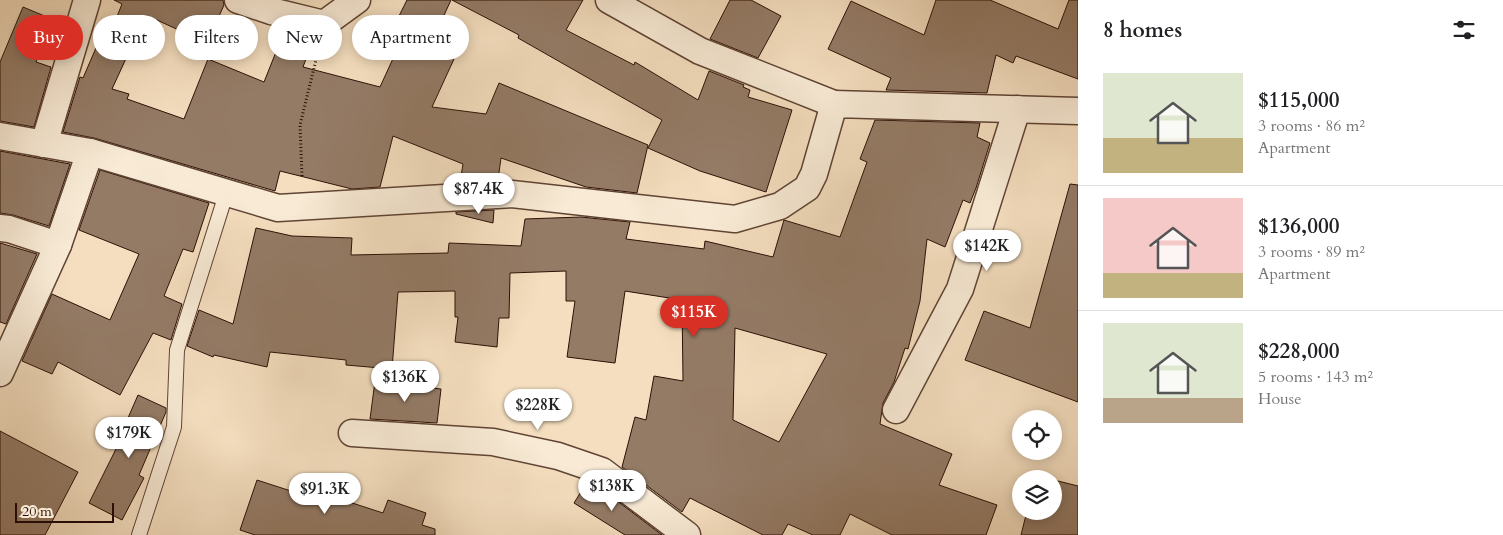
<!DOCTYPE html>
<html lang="en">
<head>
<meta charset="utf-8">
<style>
	:root { --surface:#fff; --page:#f6f6f6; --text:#202124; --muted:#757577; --line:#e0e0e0; --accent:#d93025 }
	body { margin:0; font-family:Cardo,serif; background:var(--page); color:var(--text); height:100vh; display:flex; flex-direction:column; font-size:19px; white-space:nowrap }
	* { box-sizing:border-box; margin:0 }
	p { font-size:16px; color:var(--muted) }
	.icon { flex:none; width:28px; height:28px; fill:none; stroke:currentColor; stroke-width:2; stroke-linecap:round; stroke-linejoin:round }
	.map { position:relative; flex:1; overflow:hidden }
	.details { display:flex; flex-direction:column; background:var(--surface); width:425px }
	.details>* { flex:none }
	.hud { position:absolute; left:15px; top:15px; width:475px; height:45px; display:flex; gap:10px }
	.tools { position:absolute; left:1012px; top:410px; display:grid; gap:10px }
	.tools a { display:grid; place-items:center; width:50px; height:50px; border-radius:50%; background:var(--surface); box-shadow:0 2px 12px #0003; font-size:25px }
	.scale { position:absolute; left:15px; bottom:12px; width:99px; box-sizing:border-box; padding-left:5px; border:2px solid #2d1005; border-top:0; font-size:14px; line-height:18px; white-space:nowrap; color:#2d1005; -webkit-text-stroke:4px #f8ead5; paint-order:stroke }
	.price { position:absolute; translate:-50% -42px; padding:0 11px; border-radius:18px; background:#fff; color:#222; font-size:16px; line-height:32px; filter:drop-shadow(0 1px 2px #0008) }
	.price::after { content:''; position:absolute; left:50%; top:30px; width:15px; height:11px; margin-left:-8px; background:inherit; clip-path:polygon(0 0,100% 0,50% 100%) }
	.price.active { background:var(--accent); color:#fff }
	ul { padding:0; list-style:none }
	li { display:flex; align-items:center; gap:15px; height:125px; padding:0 25px }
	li+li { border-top:1px solid var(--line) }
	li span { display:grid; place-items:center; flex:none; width:140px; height:100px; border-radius:0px; color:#555 }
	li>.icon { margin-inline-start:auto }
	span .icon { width:60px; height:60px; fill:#fffc; stroke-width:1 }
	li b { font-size:21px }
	h2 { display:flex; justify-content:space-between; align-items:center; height:60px; padding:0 25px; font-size:21px }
	.pill { padding:0 18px; border-radius:22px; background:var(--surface); box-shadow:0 2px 12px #0003; font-size:18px; line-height:45px }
	.pill.active { background:var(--accent); color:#fff }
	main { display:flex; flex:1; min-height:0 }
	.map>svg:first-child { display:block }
	.building { fill:#947b66; stroke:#2d1005; fill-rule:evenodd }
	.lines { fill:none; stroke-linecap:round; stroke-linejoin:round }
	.service-casing { stroke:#5f4434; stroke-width:16 }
	.minor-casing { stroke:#5f4434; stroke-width:29 }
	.path { stroke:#2d1005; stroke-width:3; stroke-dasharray:1 2.5; stroke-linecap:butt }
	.service { stroke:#f8ead5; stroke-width:14 }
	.minor { stroke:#f8ead5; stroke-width:26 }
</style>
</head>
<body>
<main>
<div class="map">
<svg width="1078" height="535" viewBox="0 0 1078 535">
	<rect width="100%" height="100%" fill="#f4debf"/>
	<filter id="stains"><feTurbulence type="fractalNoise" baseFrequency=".004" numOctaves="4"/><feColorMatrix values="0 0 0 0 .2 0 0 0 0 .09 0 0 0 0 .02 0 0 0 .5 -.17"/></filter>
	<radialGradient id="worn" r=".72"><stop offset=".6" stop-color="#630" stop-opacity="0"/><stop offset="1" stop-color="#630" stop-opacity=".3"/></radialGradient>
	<g class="building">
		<path d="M114 0H223L224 5 207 43 146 15 112 89 129 94 127 99 184 119 208 59 264 82 284 32 312 43 303 67 380 87 407 28 396 22 407 0H451L429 48 454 59 432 107 486 114 499 83 648 145 637 193 586 187 501 158 498 180 460 182 463 164 393 136 380 187 352 189 280 171 275 191 94 138 63 132 80 77 83 78 99 41 106 44 122 4Z"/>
		<path d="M452 0H583L566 30 634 65 635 62 698 100 709 71 744 85 743 87 750 90 748 97 792 110 766 192 700 171 648 148 662 120 518 38 519 35Z"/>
		<path d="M730 0H751L781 16 758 58 710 39Z"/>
		<path d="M936 0H990L1058 29 1069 0H1078V79L1016 56 1013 63 996 55 987 93 886 90 891 78 828 49 851 1 924 35Z"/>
		<path d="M23 7 54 20 36 62 51 67 34 127 0 121V62Z"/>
		<path d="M875 120 980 123 977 137 990 143 976 188 970 203 963 200 945 247 927 239 920 301 908 349 905 348 894 382 883 403 880 424 952 454 939 485 997 505 986 535H892L850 514 840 535H813L788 524 782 535H763L690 498 682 512 622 467 635 417 646 420 654 376 683 381 682 300 625 291 615 363 567 357 575 301H566V271L510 273 509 318H499L497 347 455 342 458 317H455V291L398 292 392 369 346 365V360L270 352 267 367 214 355 213 357 187 346 199 310 233 324 256 228 292 236 352 238 351 255 448 253 449 243 521 246 525 219 581 217 630 222 626 239 704 249 705 241 773 257 784 220 840 237 867 162 860 159ZM735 328 827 354 779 442 733 420Z"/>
		<path d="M0 151 70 164 49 226 13 215 0 213Z"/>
		<path d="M100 170 209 203 193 252 183 249 164 296 182 304 171 340 153 333 120 395 58 362 52 374 22 361 52 294 110 320 139 254 79 230Z"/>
		<path d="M1070 184 1078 185V402L965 360 984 311 1030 328Z"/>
		<path d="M494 210 493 223 456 214V212Z"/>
		<path d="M0 243 37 254 6 324 0 322Z"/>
		<path d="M375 381 441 389 437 423 370 419Z"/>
		<path d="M138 395 166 408V412L139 475 144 478 122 520 89 503 123 435 121 434Z"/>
		<path d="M0 431 78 472 45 535H0Z"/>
		<path d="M257 480 294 492 297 485 383 513 388 500 426 513 422 525 435 529V535H255L240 530Z"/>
		<path d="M1054 480 1078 486V535H1021L1027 511H1054Z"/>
		<path d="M587 482 595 484 662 535H625L574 503Z"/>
	</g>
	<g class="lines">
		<g class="service-casing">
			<path id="service" d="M139 535 174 427 177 350 226 194"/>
		</g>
		<g class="minor-casing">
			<g id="minor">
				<path d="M238 0 271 11 324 24 357 0"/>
				<path d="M609 0 700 51 834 104"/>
				<path d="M0 136 90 152 278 208 512 194 735 219 780 206 807 188 814 174 834 104 1078 111"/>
				<path d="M44 144 87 0"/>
				<path d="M0 228 9 229 58 245"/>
				<path d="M0 373 58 245 90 152"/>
				<path d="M896 410 960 289 1017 109"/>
				<path d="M352 433 493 442 558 456 602 471 687 535"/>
			</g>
		</g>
		<path class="path" d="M302 176 300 125 318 52"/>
		<use href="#service" class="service"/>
		<use href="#minor" class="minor"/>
	</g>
	<rect width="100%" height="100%" filter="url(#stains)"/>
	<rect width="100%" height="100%" fill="url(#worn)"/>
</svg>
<div class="tools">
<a><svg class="icon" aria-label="locate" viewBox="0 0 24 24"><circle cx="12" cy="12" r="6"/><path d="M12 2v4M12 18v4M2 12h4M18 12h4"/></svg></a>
<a><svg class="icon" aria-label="layers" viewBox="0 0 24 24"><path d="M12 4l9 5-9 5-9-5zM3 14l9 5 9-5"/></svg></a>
</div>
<div class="scale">20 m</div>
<b class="price" style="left:479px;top:215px">$87.4K</b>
<b class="price" style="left:987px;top:272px">$142K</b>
<b class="price active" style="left:694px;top:338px">$115K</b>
<b class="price" style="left:405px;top:403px">$136K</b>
<b class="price" style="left:538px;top:431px">$228K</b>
<b class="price" style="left:129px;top:459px">$179K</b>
<b class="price" style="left:612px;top:512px">$138K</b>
<b class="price" style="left:325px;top:515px">$91.3K</b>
<div class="hud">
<a class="pill active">Buy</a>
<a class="pill">Rent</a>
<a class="pill">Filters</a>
<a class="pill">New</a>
<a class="pill">Apartment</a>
</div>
</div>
<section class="details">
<h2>8 homes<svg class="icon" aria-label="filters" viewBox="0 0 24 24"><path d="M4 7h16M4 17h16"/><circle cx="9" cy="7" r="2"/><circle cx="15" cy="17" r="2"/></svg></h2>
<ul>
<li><span style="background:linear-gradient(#dfe7d0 65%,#c2b280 0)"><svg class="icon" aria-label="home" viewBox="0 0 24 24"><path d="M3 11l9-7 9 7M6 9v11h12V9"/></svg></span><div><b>$115,000</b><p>3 rooms · 86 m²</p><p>Apartment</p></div></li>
<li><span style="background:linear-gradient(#f6c9c9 75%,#c2b280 0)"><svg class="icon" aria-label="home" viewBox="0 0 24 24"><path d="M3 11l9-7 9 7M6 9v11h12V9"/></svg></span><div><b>$136,000</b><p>3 rooms · 89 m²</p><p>Apartment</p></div></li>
<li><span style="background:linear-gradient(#dfe7d0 75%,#b9a48a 0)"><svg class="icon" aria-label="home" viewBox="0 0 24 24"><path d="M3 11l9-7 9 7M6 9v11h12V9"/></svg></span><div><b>$228,000</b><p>5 rooms · 143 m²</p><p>House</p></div></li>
</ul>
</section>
</main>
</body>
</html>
